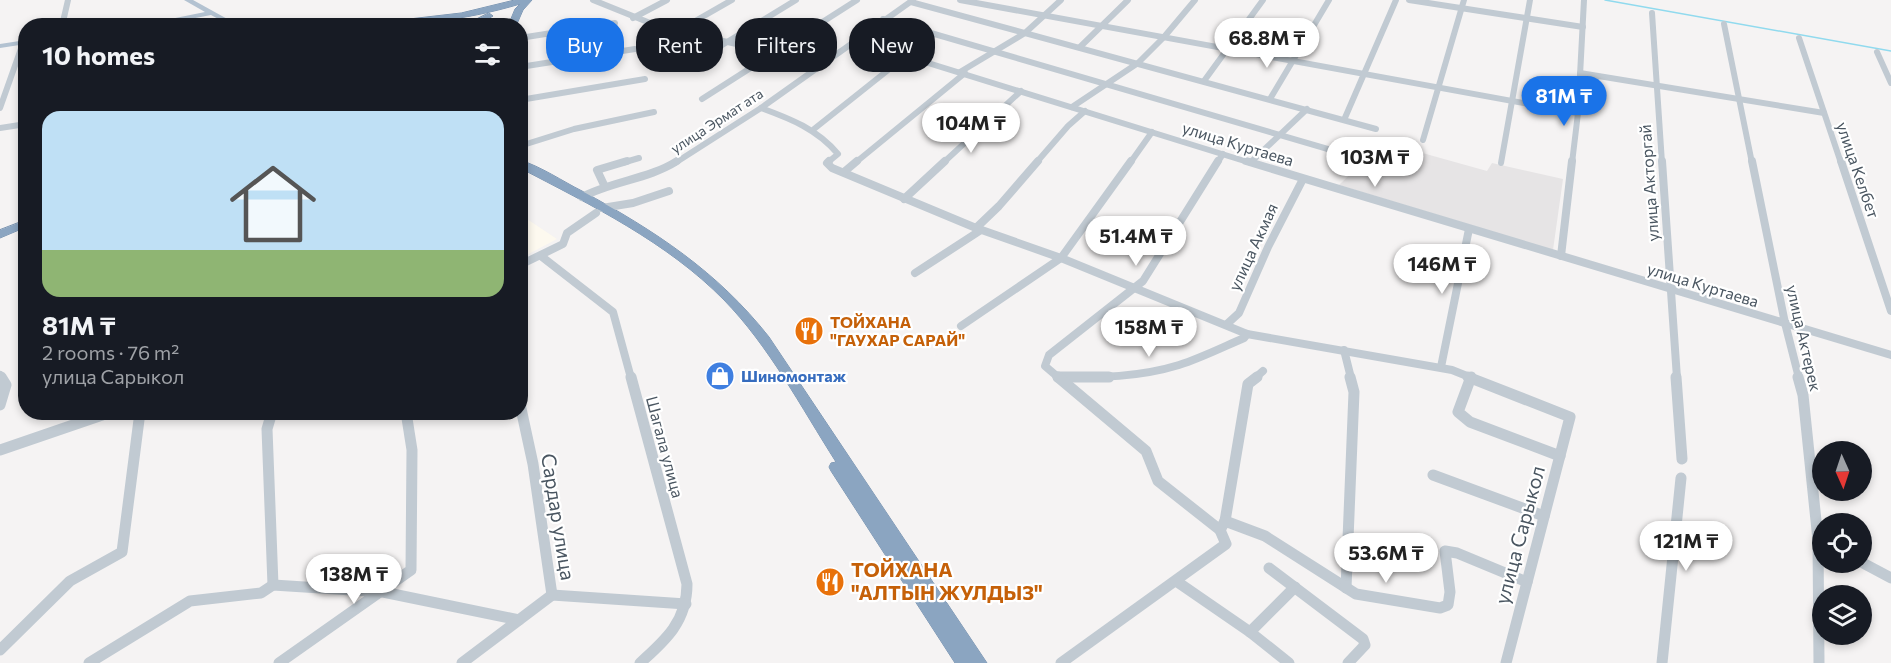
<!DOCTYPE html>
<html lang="en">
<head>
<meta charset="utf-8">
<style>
	:root { --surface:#171b24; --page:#20242c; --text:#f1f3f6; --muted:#9ea1a6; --accent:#1a73e8 }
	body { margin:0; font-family:Commissioner,sans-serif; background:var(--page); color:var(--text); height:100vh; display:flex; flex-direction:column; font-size:22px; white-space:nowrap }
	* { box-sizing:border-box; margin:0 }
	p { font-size:20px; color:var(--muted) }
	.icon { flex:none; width:33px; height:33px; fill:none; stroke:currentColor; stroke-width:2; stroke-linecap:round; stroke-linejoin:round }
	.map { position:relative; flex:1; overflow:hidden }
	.sheet { position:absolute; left:18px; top:18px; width:510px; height:402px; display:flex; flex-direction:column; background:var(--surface); border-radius:24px; box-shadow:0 3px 9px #0003 }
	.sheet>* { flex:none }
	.banner { position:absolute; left:546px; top:18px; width:570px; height:54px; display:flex; gap:12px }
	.needle { width:39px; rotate:177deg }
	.fabs { position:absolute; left:1812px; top:441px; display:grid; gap:12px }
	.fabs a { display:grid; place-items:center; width:60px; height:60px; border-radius:50%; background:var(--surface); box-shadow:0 3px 9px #0003; font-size:30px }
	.price { position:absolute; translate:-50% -51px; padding:0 14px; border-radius:21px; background:#fff; color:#222; font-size:20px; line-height:39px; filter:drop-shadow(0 2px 3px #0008) }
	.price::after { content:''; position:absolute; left:50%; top:36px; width:18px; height:14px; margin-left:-9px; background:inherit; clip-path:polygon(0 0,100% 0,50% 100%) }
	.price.on { background:var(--accent); color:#fff }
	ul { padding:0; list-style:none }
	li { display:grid; align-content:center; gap:12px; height:318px; padding:0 24px }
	li span { display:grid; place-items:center; height:186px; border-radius:18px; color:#555 }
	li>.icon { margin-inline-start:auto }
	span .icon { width:108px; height:108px; fill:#fffc; stroke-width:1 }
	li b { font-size:26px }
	h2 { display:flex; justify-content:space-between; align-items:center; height:72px; padding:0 24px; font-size:26px }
	.tag { padding:0 21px; border-radius:24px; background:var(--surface); box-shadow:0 3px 9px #0003; font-size:21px; line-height:54px }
	.tag.on { background:var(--accent); color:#fff }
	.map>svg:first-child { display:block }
	.commercial { fill:#fdf9ef }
	.education { fill:#e6e4e5 }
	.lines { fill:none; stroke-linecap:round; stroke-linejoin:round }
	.stream { stroke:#90daee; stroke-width:1.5 }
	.highway-casing { stroke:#7690ad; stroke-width:1 }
	.minor-far2 { stroke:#c1cad2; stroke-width:6 }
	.minor-far1 { stroke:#c1cad2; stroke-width:8 }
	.minor { stroke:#c1cad2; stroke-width:11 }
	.major { fill:#b3c2d1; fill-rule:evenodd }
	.highway { fill:#8ba5c1; fill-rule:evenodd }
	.labels { text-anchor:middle; stroke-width:4.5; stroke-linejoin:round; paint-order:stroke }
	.far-street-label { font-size:14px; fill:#4a5661; stroke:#fff }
	.street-label { font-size:16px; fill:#4a5661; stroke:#fff }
	.food-label { font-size:16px; font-weight:bold; fill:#c56008; stroke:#fff; text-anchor:start }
	.shop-label { font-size:16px; font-weight:bold; fill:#366cbe; stroke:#fff; text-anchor:start }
	.near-street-label { font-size:20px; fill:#4a5661; stroke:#fff }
	.near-food-label { font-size:20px; font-weight:bold; fill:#c56008; stroke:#fff; text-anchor:start }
</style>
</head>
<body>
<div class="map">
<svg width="1891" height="663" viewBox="0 0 1891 663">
	<rect width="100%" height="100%" fill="#f5f3f3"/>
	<path class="commercial" d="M520 215H521L557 239 521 258Z"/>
	<path class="education" d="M1383 142 1487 171 1492 163 1563 179 1553 250 1339 185Z"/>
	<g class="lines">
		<path class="stream" d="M1605 0 1891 51"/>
		<g class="highway-casing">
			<g id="highway">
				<path d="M515 0H532L523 10 516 26H508L515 9 520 4C464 21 407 26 349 26L461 13Z"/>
				<path d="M489 13 493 16 481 23 506 26H463Z"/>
				<path d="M520 160C542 167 562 181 582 191 655 231 717 271 769 337L987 663H955L831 471 829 467 831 463 836 462C801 407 769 346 724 300 667 242 591 205 520 168Z"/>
				<path d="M26 220V227L0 238V230Z"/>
			</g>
		</g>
		<g class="minor-far2">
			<path d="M593 0 660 27 822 63"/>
			<path d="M960 0 1578 113"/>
			<path d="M1409 0 1583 27"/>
			<path d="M911 2 1376 129"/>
			<path d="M1652 13 1662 163"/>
			<path d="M633 18 667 0"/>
			<path d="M883 19 1362 159"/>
			<path d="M1724 24 1752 163"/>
			<path d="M62 26 68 0"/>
			<path d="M676 32 732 0"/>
			<path d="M520 38 615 23"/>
			<path d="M1799 38 1841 163"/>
			<path d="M854 40 1251 163"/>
			<path d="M1080 47 1128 0"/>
			<path d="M1877 52 1891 83"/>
			<path d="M673 58 686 67 796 0"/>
			<path d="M520 67 635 49"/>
			<path d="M960 72 1025 33 1061 0"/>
			<path d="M1580 73 1824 113"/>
			<path d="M1204 81 1263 0"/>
			<path d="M702 99 857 0"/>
			<path d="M1270 99 1329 0"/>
			<path d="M520 100 645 79"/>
			<path d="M1072 107 1138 63 1164 37 1195 0"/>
			<path d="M0 108 23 43"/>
			<path d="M761 108C791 119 817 129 838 154L827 163"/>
			<path d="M1344 120 1396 0"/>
			<path d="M0 128 26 124"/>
			<path d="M814 129 907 55"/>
			<path d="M1423 140 1464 0"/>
			<path d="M520 146 574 129 654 112"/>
			<path d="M1251 162 1307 109"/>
			<path d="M622 163 639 158"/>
			<path d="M675 163 761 108 913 0"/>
			<path d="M855 163 965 73"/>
			<path d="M943 163 1021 91"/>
			<path d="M1036 163 1068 126 1085 111"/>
			<path d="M1130 163 1152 132"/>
			<path d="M1217 163 1223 154"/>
			<path d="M1501 163 1530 0"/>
			<path d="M1572 163 1578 113 1584 0"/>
		</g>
		<g class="minor-far1">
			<path d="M829 161 827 163 832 168 976 228 1061 258 1247 334 1452 370 1472 378"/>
			<path d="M1246 161 1891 355"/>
			<path d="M1662 161 1677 378"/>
			<path d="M1752 161 1785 323 1799 378"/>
			<path d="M1841 161 1891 311"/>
			<path d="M844 172 857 161"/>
			<path d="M605 187 597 170 627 161"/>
			<path d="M582 197C612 181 649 179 677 161"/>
			<path d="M904 199 945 161"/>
			<path d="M602 208 633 203 669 191"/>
			<path d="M976 228 999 206 1038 161"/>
			<path d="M541 256 613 312 631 378"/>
			<path d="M1561 256 1572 161"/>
			<path d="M520 265 563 244 567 233 596 213"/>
			<path d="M915 273 981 230"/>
			<path d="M1227 324 1239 313 1268 247 1303 179"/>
			<path d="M961 326 1061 258 1131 161"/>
			<path d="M1344 350 1351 378"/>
			<path d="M1441 367 1469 229"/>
			<path d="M0 375 2 378"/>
			<path d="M1058 377C1099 378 1140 377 1179 365 1201 358 1223 347 1244 338L1247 334"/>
			<path d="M1059 378 1045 366 1049 355 1143 281 1218 161"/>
			<path d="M1255 378 1263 371"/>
		</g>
		<g class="minor">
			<path d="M631 377 687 584C687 621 666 640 640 663"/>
			<path d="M1058 377H1109"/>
			<path d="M1058 377 1146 451 1158 481 1220 530 1226 544 1061 663"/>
			<path d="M1468 377 1570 417 1506 663"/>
			<path d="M1471 377 1458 412 1470 422 1560 456"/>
			<path d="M1676 377 1682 459"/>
			<path d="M1798 377 1803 395 1818 540 1819 663"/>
			<path d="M0 405 6 385 1 377"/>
			<path d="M272 412 267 429 273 585"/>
			<path d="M0 450 111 412"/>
			<path d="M1433 475 1544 516"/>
			<path d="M1225 521 1248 384 1257 377"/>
			<path d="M1220 530 1225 521 1265 536 1356 594 1440 608 1448 605 1450 592 1445 551 1457 553 1527 582"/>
			<path d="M1861 562 1891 578"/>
			<path d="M1269 568 1363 639 1365 645 1348 663"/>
			<path d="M1176 581 1250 632 1289 663"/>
			<path d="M1346 588 1354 392 1350 377"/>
			<path d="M552 595 686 604"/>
			<path d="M1250 632 1295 587"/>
			<path d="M0 650 70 581 122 552 140 412"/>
			<path d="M89 663 190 601 261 593 273 585 383 592 519 620"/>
			<path d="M279 663 411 570 412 450 406 412"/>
			<path d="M462 663 552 595 533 464 520 404"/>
			<path d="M1662 663 1681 478"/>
		</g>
		<g class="major">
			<path d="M184 0H193L240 26H230L226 23V26L182 24 186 22H224L211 15 154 26H136L205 12Z"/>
			<path d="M26 40V44L0 48V44Z"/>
		</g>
		<use href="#highway" class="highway"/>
	</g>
	<defs>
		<g id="restaurant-disc" transform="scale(1.5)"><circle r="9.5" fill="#e8710a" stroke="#fff"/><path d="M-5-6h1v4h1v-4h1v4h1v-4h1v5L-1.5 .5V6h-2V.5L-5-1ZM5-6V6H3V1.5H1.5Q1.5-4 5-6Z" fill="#fff"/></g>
		<g id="shop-disc" transform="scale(1.5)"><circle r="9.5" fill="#3f7fe0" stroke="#fff"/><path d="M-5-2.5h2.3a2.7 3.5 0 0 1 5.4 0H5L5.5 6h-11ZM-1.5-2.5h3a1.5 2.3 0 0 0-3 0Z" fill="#fff"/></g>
	</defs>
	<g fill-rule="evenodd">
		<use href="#restaurant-disc" x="809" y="331"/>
		<use href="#shop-disc" x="720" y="376"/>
		<use href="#restaurant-disc" x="830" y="582"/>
	</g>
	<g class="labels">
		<g class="far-street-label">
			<text transform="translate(717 121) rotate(-33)" y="5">улица Эрмат ата</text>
		</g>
		<g class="street-label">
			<text transform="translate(1238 144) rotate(17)" y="6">улица Куртаева</text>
			<text transform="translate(1858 170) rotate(71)" y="6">улица Келбет</text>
			<text transform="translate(1649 183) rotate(-94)" y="6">улица Акторгай</text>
			<text transform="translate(1253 247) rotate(-65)" y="6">улица Акмая</text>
			<text transform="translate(1703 285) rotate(17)" y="6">улица Куртаева</text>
			<text transform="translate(1804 338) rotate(77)" y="6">улица Актерек</text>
			<text transform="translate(665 447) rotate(75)" y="6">Шагала улица</text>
		</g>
		<g class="food-label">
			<text x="830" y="328">ТОЙХАНА<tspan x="830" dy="18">"ГАУХАР САРАЙ"</tspan></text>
		</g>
		<g class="shop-label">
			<text x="741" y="382">Шиномонтаж</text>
		</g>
		<g class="near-street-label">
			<text transform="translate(558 517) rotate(81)" y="7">Сардар улица</text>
			<text transform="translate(1520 535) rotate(-75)" y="7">улица Сарыкол</text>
		</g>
		<g class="near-food-label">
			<text x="851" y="577">ТОЙХАНА<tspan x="851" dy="23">"АЛТЫН ЖУЛДЫЗ"</tspan></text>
		</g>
	</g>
</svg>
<div class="fabs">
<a><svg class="needle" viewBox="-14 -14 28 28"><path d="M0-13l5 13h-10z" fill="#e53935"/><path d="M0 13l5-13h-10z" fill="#9ea1a6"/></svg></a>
<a><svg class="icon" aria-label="locate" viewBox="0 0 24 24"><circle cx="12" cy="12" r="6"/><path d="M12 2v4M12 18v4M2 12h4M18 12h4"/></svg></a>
<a><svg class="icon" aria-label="layers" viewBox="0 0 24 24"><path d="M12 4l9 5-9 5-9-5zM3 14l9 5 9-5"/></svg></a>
</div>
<b class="price" style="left:1267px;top:69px">68.8M ₸</b>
<b class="price on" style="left:1564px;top:127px">81M ₸</b>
<b class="price" style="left:971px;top:154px">104M ₸</b>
<b class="price" style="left:1375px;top:188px">103M ₸</b>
<b class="price" style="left:1136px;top:267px">51.4M ₸</b>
<b class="price" style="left:1442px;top:295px">146M ₸</b>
<b class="price" style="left:1149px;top:358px">158M ₸</b>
<b class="price" style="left:1686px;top:572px">121M ₸</b>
<b class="price" style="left:1386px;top:584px">53.6M ₸</b>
<b class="price" style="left:354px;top:605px">138M ₸</b>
<div class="banner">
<a class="tag on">Buy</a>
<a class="tag">Rent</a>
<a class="tag">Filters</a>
<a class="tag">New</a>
</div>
<section class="sheet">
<h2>10 homes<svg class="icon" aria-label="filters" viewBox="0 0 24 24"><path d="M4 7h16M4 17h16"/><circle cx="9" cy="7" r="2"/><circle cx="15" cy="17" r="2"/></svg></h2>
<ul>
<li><span style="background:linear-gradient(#bfe0f5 75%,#8fb573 0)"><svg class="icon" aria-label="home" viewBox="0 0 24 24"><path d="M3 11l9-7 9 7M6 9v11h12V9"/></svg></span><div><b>81M ₸</b><p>2 rooms · 76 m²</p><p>улица Сарыкол</p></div></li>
</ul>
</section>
</div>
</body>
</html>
